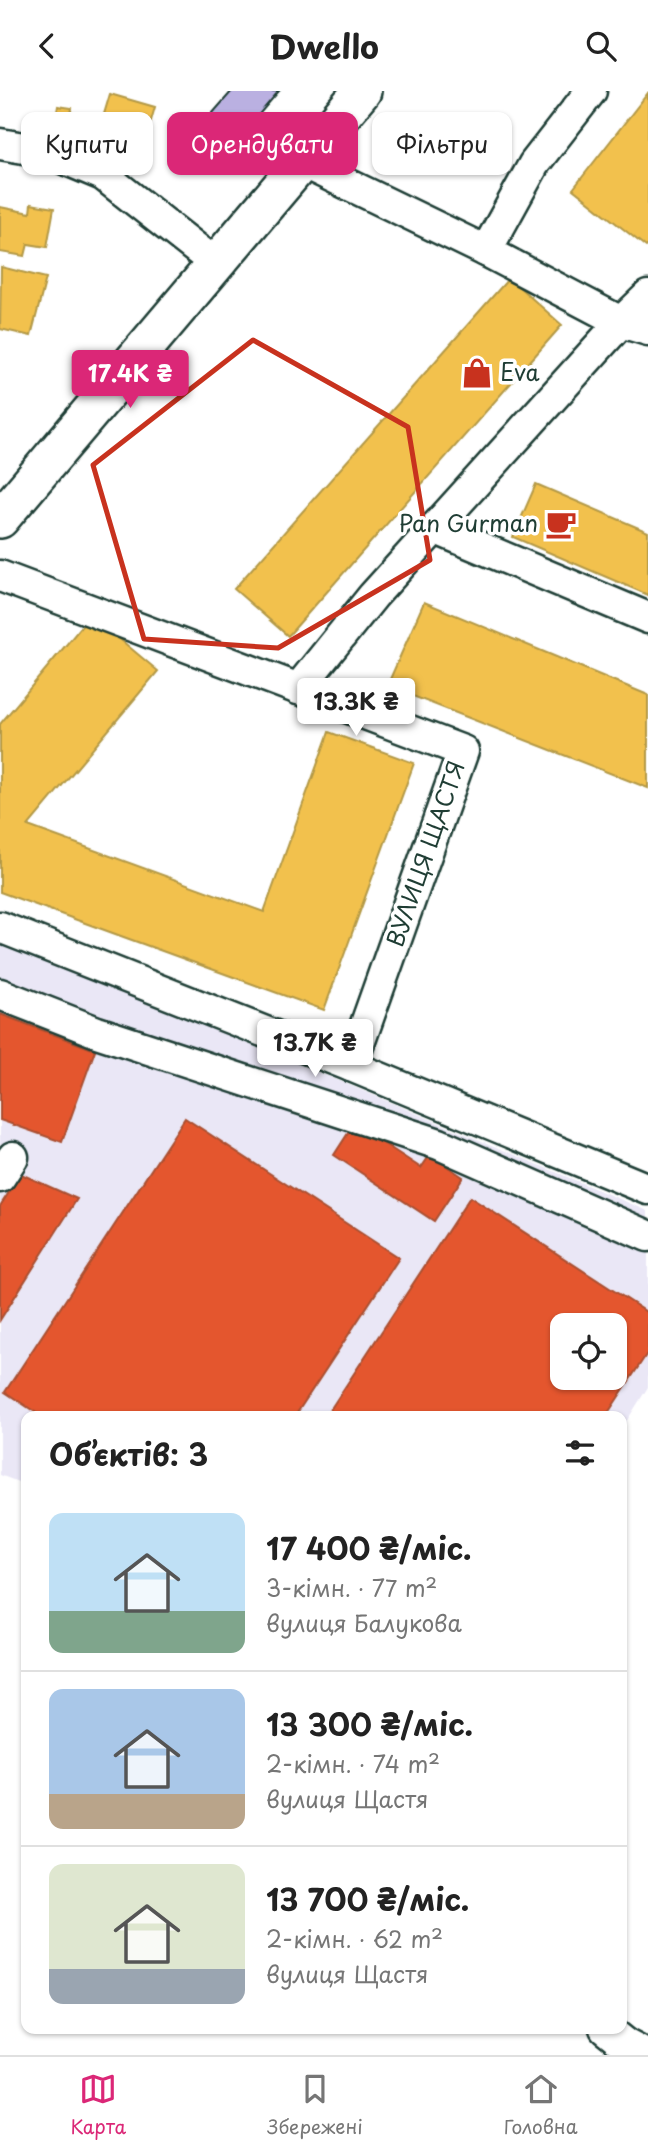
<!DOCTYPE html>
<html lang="uk">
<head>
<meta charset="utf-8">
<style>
	:root { --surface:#fff; --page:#f2f2f2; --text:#222; --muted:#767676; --line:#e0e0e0; --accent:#db2777 }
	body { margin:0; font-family:"Playpen Sans",sans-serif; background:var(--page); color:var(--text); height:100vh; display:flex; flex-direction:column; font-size:26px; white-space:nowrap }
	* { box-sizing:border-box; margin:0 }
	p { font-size:23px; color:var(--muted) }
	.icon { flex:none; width:38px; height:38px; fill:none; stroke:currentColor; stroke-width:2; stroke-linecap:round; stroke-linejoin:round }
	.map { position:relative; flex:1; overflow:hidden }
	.sheet { position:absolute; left:21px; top:1320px; width:606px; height:623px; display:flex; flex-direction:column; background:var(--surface); border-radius:14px; box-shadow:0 2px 5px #0004 }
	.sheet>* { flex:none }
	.top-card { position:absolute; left:21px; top:21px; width:607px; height:63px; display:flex; gap:14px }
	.controls { position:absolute; left:550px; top:1222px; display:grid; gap:14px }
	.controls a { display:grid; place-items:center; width:77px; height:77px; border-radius:14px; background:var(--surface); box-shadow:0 2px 5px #0004; font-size:35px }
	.price { position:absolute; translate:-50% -60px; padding:0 16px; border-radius:7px; background:#fff; color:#222; font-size:23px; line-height:46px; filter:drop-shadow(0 2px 4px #0008) }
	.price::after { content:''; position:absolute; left:50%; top:42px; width:21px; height:16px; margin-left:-10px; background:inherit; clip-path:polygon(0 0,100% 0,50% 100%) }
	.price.active { background:var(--accent); color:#fff }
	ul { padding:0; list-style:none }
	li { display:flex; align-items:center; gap:21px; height:175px; padding:0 28px }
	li+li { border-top:2px solid var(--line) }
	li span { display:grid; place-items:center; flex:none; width:196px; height:140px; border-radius:14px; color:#555 }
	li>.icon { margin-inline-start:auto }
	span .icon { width:84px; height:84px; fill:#fffc; stroke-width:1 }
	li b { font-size:30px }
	h2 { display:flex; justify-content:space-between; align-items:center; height:84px; padding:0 28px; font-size:30px }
	.tag { padding:0 24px; border-radius:14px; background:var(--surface); box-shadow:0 2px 5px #0004; font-size:24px; line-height:63px }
	.tag.active { background:var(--accent); color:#fff }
	header { display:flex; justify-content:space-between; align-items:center; height:91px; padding:0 28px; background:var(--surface); font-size:32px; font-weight:700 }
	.dock { display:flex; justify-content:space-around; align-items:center; height:98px; border-top:2px solid var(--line); background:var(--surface); font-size:19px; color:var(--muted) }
	.dock a { display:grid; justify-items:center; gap:4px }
	.dock .active { color:var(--accent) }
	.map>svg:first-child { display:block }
	.built { fill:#eae7f6; fill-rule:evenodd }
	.homes { fill:#f2c14e; stroke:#b39946; stroke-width:2 }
	.shops { fill:#e4572e; stroke:#a94f30; stroke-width:2; fill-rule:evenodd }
	.building { fill:#bab0e1; stroke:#1f3d34; stroke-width:2 }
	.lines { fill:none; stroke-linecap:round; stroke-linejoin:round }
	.minor-casing { stroke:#1f3d34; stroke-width:35 }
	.major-casing { stroke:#1f3d34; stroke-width:42 }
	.minor { stroke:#fff; stroke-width:30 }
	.major { stroke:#fff; stroke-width:37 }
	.marked { fill:none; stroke:#c8321e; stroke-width:5; stroke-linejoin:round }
	.labels { text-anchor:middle; stroke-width:7; stroke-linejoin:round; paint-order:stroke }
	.poi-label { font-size:23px; fill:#1f3d34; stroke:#fff; text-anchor:start }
	.street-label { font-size:23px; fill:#1f3d34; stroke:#fff }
</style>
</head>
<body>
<header><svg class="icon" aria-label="back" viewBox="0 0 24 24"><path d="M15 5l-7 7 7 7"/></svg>Dwello<svg class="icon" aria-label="search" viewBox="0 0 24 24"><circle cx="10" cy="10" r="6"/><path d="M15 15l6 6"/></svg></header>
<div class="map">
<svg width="648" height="1964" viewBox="0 0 648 1964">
	<rect width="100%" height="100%" fill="#fff"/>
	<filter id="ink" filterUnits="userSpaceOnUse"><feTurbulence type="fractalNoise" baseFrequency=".0143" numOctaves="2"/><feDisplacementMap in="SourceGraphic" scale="14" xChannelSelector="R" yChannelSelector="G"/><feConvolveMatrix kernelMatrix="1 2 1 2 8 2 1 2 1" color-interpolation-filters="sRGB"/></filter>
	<g filter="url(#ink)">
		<path class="built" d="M0 852 342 991 648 1120V1296L621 1339V1325H26V1394L0 1384ZM562 1234H614V1286H562Z"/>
		<g class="homes">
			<path d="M648 2V154L646 156 573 98Z"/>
			<path d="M110 3 155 16 144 54 132 50 129 60 110 55 113 45 99 40Z"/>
			<path d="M58 15 72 17 68 41 54 39Z"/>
			<path d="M31 113 54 117 47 156 28 153 25 165 0 161V116L30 122Z"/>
			<path d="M1 176 46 187 31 245 0 238Z"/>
			<path d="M509 187 562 234 288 545 234 498Z"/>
			<path d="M536 393 648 441V504L513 446Z"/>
			<path d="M424 511 648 604V697L387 595Z"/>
			<path d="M91 524 158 580 28 735 264 821 329 641 414 672 324 919 0 801V633Z"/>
		</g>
		<g class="shops">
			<path d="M0 923 95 959 62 1051 0 1029Z"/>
			<path d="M185 1027 399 1167 295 1325H41L5 1301Z"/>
			<path d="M354 1033 421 1077 430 1064 463 1086 434 1130 334 1064Z"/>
			<path d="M21 1083 77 1108 0 1229V1115Z"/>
			<path d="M470 1106 648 1222V1261L606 1325H326ZM562 1234H614V1286H562Z"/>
		</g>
		<path class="building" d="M232 0H279L225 63 198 39Z"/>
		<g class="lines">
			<g class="minor-casing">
				<g id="minor">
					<path d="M0 53 48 61 103 84 216 173"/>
					<path d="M302 71 486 160 621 231 648 239"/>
					<path d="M486 160 534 73 591 0"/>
					<path d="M434 437 648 527"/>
					<path d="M0 485 463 660 351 975"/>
					<path d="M298 598 373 505 621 231 648 205"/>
					<path d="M0 836 351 975 648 1098"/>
					<path d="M0 903 97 941 439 1053 648 1145"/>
					<path d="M0 1086 13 1066"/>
					<path d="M605 1937 625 1953 646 1964"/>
				</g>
			</g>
			<g class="major-casing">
				<path id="major" d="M0 428 362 0"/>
			</g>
			<use href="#minor" class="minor"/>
			<use href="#major" class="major"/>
		</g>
	</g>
	<path class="marked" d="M253 249 408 336 430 469 278 557 144 548 93 374Z"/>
	<defs>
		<g id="shop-bare" transform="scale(2.415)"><path d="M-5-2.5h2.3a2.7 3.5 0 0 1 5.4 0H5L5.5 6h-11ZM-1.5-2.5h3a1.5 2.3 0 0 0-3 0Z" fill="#c8321e" stroke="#fff" stroke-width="2.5" paint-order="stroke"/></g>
		<g id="cafe-bare" transform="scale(2.415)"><path d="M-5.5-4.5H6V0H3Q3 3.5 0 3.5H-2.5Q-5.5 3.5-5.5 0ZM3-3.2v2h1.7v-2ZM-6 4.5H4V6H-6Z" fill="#c8321e" stroke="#fff" stroke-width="2.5" paint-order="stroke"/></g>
	</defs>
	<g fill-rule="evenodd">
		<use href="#shop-bare" x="477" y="282"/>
		<use href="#cafe-bare" x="561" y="433"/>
	</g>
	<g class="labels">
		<g class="poi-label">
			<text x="500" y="290">Eva</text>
			<text x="538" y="441" text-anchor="end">Pan Gurman</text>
		</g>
		<g class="street-label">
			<text transform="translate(426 763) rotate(-71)" y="8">ВУЛИЦЯ ЩАСТЯ</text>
		</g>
	</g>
</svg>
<div class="controls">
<a><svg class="icon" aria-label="locate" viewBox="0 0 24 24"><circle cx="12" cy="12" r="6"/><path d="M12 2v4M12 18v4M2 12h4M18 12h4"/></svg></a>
</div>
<b class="price active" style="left:130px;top:319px">17.4K ₴</b>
<b class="price" style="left:356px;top:647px">13.3K ₴</b>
<b class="price" style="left:315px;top:988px">13.7K ₴</b>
<div class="top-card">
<a class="tag">Купити</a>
<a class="tag active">Орендувати</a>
<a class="tag">Фільтри</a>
</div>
<section class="sheet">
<h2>Об’єктів: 3<svg class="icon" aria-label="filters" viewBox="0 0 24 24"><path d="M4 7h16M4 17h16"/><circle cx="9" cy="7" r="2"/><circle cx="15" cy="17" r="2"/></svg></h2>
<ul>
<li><span style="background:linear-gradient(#bfe0f5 70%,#7fa58c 0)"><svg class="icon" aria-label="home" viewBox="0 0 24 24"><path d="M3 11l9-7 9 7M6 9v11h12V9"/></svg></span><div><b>17 400 ₴/міс.</b><p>3-кімн. · 77 m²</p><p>вулиця Балукова</p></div></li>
<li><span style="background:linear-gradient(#a9c7e8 75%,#b9a48a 0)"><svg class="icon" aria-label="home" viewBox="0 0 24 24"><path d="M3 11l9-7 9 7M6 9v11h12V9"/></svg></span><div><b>13 300 ₴/міс.</b><p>2-кімн. · 74 m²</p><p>вулиця Щастя</p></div></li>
<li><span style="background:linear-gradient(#dfe7d0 75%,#9aa5b1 0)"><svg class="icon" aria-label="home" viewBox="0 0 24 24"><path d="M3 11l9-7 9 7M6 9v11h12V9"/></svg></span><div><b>13 700 ₴/міс.</b><p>2-кімн. · 62 m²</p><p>вулиця Щастя</p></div></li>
</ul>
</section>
</div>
<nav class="dock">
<a class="active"><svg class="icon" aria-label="map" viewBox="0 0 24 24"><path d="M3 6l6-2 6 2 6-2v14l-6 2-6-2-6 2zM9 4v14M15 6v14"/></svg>Карта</a>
<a><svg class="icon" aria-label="saved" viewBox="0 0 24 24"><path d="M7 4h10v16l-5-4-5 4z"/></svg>Збережені</a>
<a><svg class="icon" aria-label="home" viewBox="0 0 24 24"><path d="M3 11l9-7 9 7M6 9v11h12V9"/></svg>Головна</a>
</nav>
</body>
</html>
